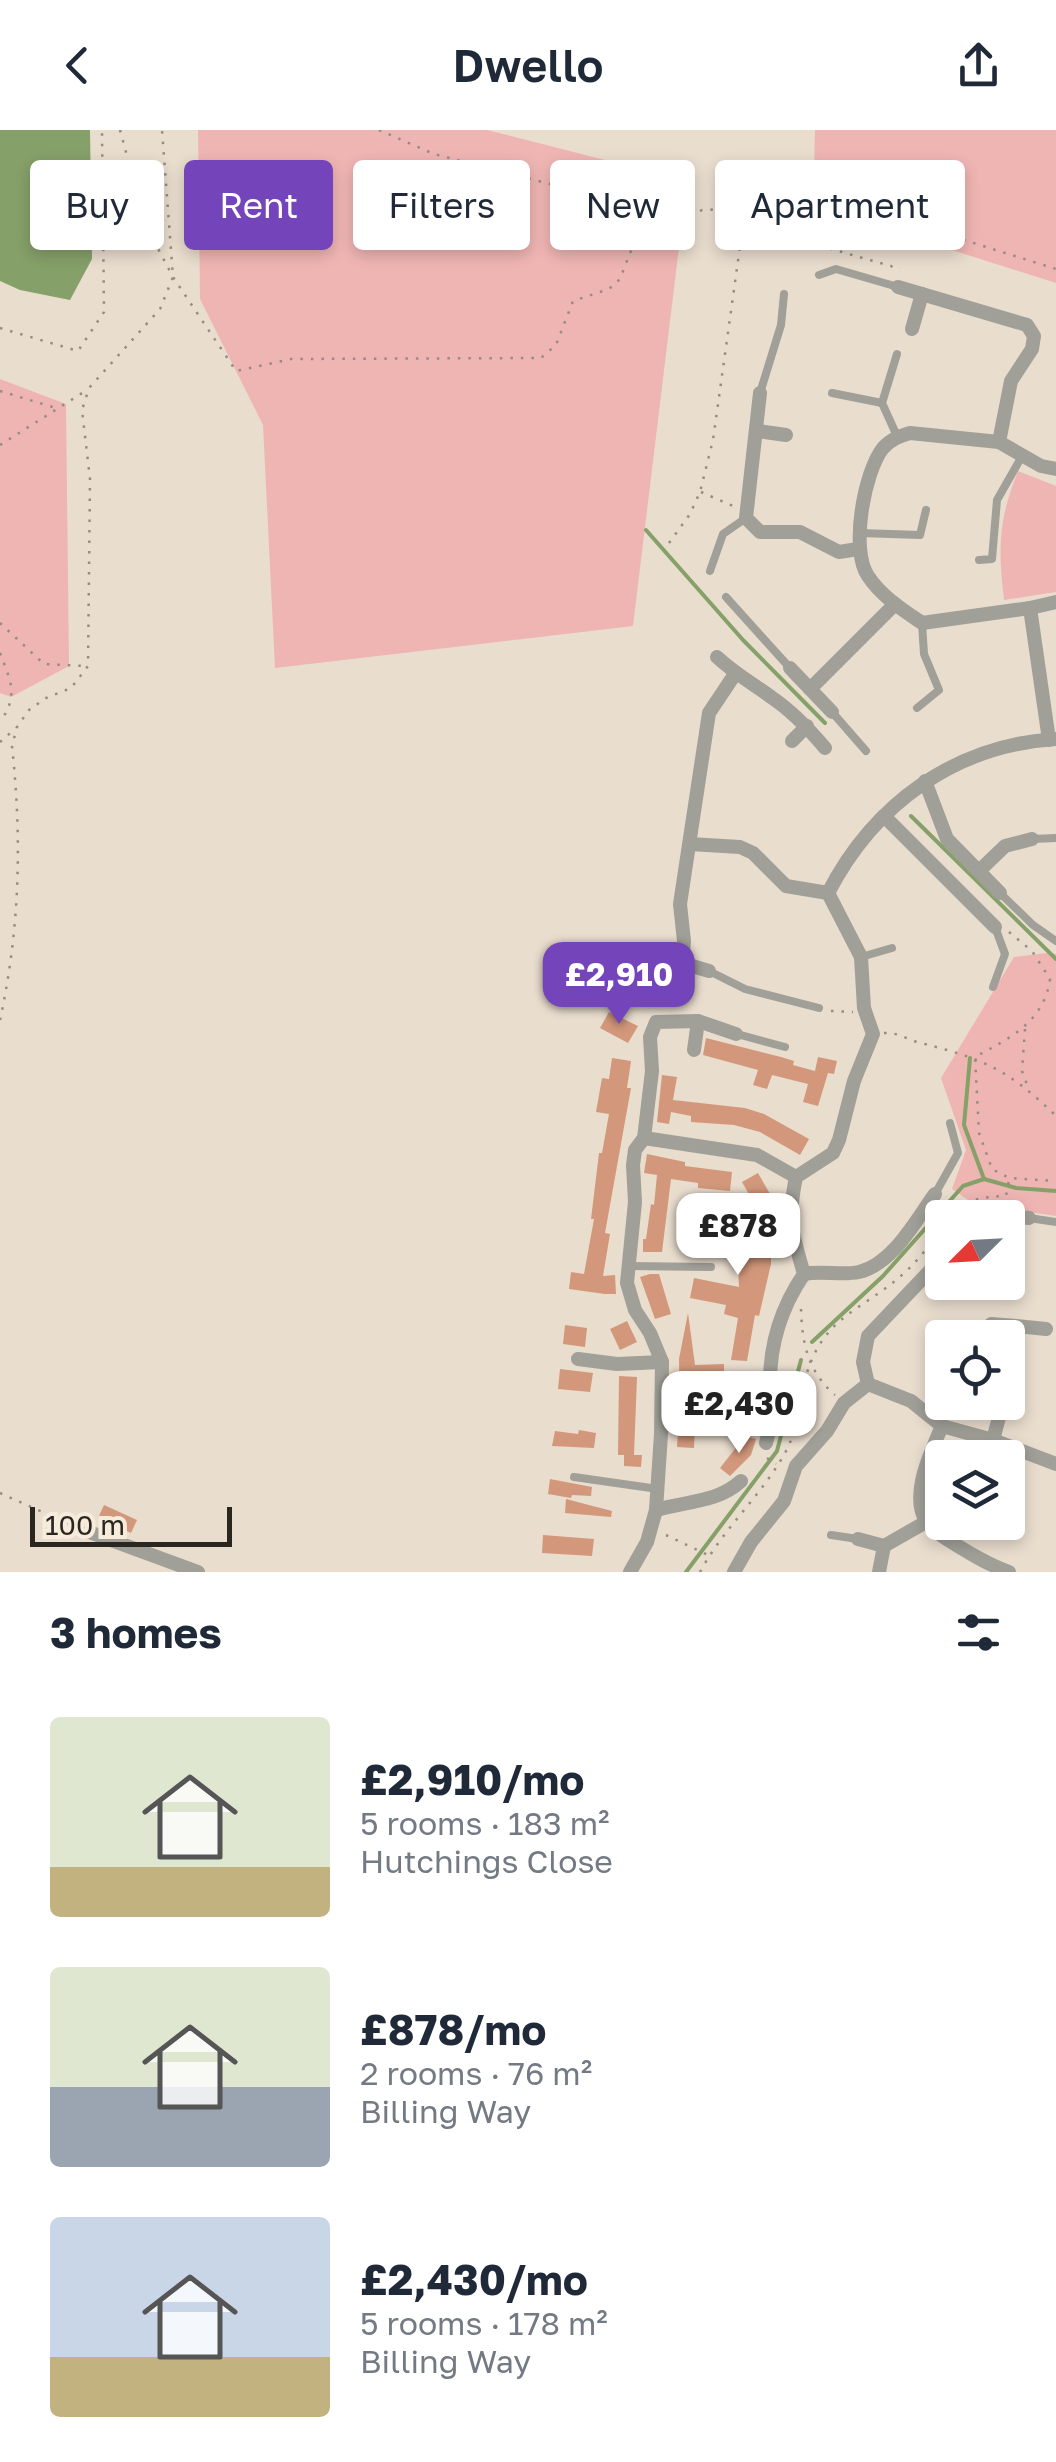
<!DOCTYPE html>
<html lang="en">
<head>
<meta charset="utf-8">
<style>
	:root { --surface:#fff; --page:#f2f2f3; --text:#1f2937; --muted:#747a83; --accent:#7444bb }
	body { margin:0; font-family:"Golos Text",sans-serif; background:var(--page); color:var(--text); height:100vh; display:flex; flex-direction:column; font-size:38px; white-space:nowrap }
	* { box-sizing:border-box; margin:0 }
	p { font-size:32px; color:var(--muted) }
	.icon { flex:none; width:55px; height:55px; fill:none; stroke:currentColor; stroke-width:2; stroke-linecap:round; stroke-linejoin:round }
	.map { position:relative; height:1442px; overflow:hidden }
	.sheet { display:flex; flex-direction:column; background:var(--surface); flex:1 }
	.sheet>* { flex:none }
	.top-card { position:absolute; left:30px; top:30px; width:998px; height:90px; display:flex; gap:20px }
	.needle { width:65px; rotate:246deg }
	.buttons { position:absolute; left:925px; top:1070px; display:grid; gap:20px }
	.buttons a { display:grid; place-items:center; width:100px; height:100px; border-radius:10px; background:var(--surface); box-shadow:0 5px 15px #0003; font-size:50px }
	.scale { position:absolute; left:30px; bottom:25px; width:202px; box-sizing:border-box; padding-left:10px; border:5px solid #2a2620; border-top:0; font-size:28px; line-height:35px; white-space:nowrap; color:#2a2620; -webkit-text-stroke:8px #f7ebdb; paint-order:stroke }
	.price { position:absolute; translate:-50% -85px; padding:0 22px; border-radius:20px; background:#fff; color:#222; font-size:32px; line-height:65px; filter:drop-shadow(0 2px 5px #0008) }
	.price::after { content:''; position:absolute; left:50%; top:60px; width:30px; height:22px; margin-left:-15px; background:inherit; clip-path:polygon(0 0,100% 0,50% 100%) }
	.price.current { background:var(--accent); color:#fff }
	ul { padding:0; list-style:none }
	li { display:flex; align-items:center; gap:30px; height:250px; padding:0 50px }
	li span { display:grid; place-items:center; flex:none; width:280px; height:200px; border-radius:10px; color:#555 }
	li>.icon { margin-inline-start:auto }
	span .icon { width:120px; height:120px; fill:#fffc; stroke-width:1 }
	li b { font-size:42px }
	h2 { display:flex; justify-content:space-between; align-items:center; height:120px; padding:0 50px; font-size:42px }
	.pill { padding:0 35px; border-radius:10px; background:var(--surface); box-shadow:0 5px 15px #0003; font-size:35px; line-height:90px }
	.pill.current { background:var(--accent); color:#fff }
	header { display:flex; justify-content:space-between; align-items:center; height:130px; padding:0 50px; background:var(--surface); font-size:45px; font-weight:600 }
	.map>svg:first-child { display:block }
	.green { fill:#efb5b3 }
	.water { fill:#86a069 }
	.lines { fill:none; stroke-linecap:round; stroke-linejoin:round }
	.stream { stroke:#86a069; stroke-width:4 }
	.building { fill:#d3987b }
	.path { stroke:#958d81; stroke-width:2.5; stroke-dasharray:2.5 8; stroke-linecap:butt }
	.lane { stroke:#a09f98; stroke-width:8 }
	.street { stroke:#a09f98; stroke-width:14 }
</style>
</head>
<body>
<header><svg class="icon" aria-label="back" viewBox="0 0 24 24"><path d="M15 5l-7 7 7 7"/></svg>Dwello<svg class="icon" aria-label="share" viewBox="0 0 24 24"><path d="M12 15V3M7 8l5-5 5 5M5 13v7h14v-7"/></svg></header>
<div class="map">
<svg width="1056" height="1442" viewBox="0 0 1056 1442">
	<rect width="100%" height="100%" fill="#e9ddce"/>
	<g class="green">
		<path d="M198 0H487L687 51 633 496 275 538 263 295 200 169Z"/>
		<path d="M815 0H1056V153L813 76Z"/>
		<path d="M0 249 66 274 69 536 11 567 0 563Z"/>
		<path d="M1018 341 1056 356V462L1004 470C998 416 998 392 1018 341Z"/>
		<path d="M1047 823 1056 824V1086L974 1074 952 1059 966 1020 941 948 1014 827Z"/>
	</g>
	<path class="water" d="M0 0H90L92 129 70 170 20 160 0 151Z"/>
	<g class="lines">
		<g class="stream">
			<path d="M646 400 743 510 825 593"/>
			<path d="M911 686 1056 829"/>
			<path d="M984 1049 1016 1058 1056 1061"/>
			<path d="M812 1212 883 1146 963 1056 984 1049 964 995 970 928"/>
			<path d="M686 1442 777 1321 801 1230"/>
		</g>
	</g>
	<g class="building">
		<path d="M609 882 638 896 628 913 600 898Z"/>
		<path d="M706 908 781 927 794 931 793 935 815 941 818 927 837 931 834 944 828 943 818 976 803 972 808 954 772 945 767 959 753 955 758 940 703 925Z"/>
		<path d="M612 928 631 931 627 958H631L605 1103 610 1104 603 1146 615 1145 616 1164H605L569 1159 571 1142 584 1144 594 1089H591L599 1023H602L609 984 596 982 602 948 609 949Z"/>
		<path d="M662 945 677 947 673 970 745 978 764 984 809 1009 800 1025 760 1002 734 995 691 992V986L671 982 669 994 657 992Z"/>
		<path d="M647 1024 685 1032V1036L732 1042 730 1061 698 1058V1053L671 1049 662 1122H643V1109H646L651 1074 654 1075 657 1045 644 1043Z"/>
		<path d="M758 1043 770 1064 754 1073 742 1052Z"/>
		<path d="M771 1085V1134L759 1186 755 1185 747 1231 731 1230 738 1188 724 1184 726 1175 690 1168 694 1148 739 1157 737 1122 686 1113 688 1096 733 1102 731 1112 756 1111 754 1086Z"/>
		<path d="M650 1144H659L671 1184 655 1189 640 1147Z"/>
		<path d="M688 1183 695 1235 724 1234V1249H697L696 1285 680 1284 679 1229Z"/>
		<path d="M627 1191 637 1212 620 1220 610 1199Z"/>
		<path d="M565 1195 587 1198 585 1217 563 1214Z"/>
		<path d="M560 1239 593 1243 590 1262 558 1259Z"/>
		<path d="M619 1246 637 1247 634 1325H642L641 1337 624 1336V1325H618Z"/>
		<path d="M735 1252H753L752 1288 736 1287Z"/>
		<path d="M679 1285 695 1290 694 1318 677 1317Z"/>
		<path d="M579 1300 596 1303 594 1318 552 1316 555 1301 578 1304Z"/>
		<path d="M745 1306 756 1309 751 1325 730 1346 720 1338Z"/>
		<path d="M550 1349 592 1357 591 1366 572 1365 571 1368 548 1364Z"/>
		<path d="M566 1369 612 1381 611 1387 565 1383Z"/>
		<path d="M104 1375 137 1390 131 1403 98 1388Z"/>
		<path d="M543 1405 594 1409 592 1426 542 1423Z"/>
	</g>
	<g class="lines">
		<g class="path">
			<path d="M120 0 146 96 173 147 236 241 291 229 541 228 556 215 573 171 609 159 620 149 641 95 659 82 694 85 702 80 728 79 743 95"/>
			<path d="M379 0 434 24 658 82"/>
			<path d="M754 86 800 100 817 115 891 136 899 142"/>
			<path d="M0 198 78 221 104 182 102 0"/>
			<path d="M0 261 56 278"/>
			<path d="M0 315 87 260"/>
			<path d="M701 362 735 377"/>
			<path d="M669 413 690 384 700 362 713 310 743 95C759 80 762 55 774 35L786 32 800 41 818 64 1056 139"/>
			<path d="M0 493 44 534 86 536"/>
			<path d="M0 523C11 552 19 565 0 592"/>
			<path d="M0 612 16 598"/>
			<path d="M1009 802 1032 821 1050 849C1044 892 1010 908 975 927L979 1003 992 1039 1009 1048 1056 1051"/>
			<path d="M831 881 853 882"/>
			<path d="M0 890C20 798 22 709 12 616L17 597 29 580 46 568 71 558 88 536 90 349 82 280 89 258 160 179 173 147 162 0"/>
			<path d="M1025 899 1022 941 1029 960"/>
			<path d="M884 903C898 902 908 910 921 913 984 929 1009 940 1056 986"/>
			<path d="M951 1088C966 1068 982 1067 1006 1066L1009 1050"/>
			<path d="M801 1179C802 1213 808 1242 835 1265"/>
			<path d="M767 1328 776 1334"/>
			<path d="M0 1363 76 1397"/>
			<path d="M666 1405 708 1425"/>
			<path d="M700 1442C723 1399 761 1366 785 1323 806 1284 795 1249 824 1208 841 1184 874 1169 896 1150 914 1136 929 1116 942 1099"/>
		</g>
		<g class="lane">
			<path d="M819 145 836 139 898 157"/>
			<path d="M760 263 781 195 784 164"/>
			<path d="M832 263 882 273"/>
			<path d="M897 306 882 273 897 224"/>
			<path d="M860 403 920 405 926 380"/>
			<path d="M979 430 992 429 997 370 1022 326"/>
			<path d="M710 441 723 404 746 388"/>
			<path d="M726 467 790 538"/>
			<path d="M917 578 939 560 924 524 922 493"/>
			<path d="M832 582 866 621"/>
			<path d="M1032 709 1056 708"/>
			<path d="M1000 763 1033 795 1056 811"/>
			<path d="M861 827 892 818"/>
			<path d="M709 841 745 859 819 878"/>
			<path d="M993 857 1005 824 995 797"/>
			<path d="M737 904 785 917"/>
			<path d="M935 1064 958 1023 950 993"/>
			<path d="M1029 1088 1056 1092"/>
			<path d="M628 1136 711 1137"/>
			<path d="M574 1347 658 1359"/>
			<path d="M831 1405 858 1409"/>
		</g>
		<g class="street">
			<path d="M898 157 1027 195 1034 206 1032 219 1011 251 999 312"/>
			<path d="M912 199 922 164"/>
			<path d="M760 263 746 388 760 402H800L839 422 858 419"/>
			<path d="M758 301 786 305"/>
			<path d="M1056 339 1041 336 999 312 910 303C900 306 891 309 883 318 864 342 850 420 868 446 881 466 903 480 922 493L1030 478 1056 472"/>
			<path d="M1030 478 1049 610"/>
			<path d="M717 527C734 543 752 553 771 567 792 581 809 599 825 618"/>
			<path d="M790 538 832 582"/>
			<path d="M810 559 895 474"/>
			<path d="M792 611 807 596"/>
			<path d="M925 651 947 709 1000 763"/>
			<path d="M884 686 995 797"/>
			<path d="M690 714 740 717 753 723 786 756 828 763"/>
			<path d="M979 741 1005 716 1032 709"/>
			<path d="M828 763C874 674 955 615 1056 609"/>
			<path d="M653 832 682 833 709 841"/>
			<path d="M682 833 684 811 680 774 709 583 735 544"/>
			<path d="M694 920 698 891"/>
			<path d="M644 1008 757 1025 796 1047 833 1023 839 1010 854 951 873 904 864 878 861 827 828 763"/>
			<path d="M980 1088 990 1083 1029 1088"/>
			<path d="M804 1144C822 1140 841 1146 859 1142 893 1134 916 1090 935 1064"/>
			<path d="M991 1194 1016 1196"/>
			<path d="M578 1229 617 1234 662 1232"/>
			<path d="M1008 1253 1016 1196 1046 1199"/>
			<path d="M868 1254 911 1271 942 1296 993 1310 1056 1334"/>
			<path d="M868 1254 863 1232 868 1206 942 1128"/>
			<path d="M942 1296C931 1322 908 1368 928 1394 934 1402 944 1407 953 1413 971 1424 989 1435 1009 1442"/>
			<path d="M993 1310 1003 1272"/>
			<path d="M766 1313C772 1293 770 1278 770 1258 769 1216 780 1179 804 1144 792 1103 787 1090 796 1047"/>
			<path d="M656 1380C686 1371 717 1373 741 1351"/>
			<path d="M89 1402 198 1442"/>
			<path d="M858 1409 884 1416 926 1392"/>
			<path d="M630 1442 647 1412 656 1380 661 1304 662 1232 650 1203 635 1180 627 1153 635 1072 633 1035 635 1020 644 1008 652 941 650 907 656 892 698 891 736 904"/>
			<path d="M734 1442 751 1412 784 1371 796 1336 827 1301 844 1273 868 1254"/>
			<path d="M879 1442 884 1416"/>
		</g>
	</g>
</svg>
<div class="buttons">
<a><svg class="needle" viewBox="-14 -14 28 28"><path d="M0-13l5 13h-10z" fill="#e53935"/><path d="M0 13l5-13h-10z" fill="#747a83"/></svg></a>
<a><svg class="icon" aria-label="locate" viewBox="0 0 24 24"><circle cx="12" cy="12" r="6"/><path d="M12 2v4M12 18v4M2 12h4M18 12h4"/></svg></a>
<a><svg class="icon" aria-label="layers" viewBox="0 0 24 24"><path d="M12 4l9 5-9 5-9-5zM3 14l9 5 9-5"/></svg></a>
</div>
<div class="scale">100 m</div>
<b class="price current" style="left:619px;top:897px">£2,910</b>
<b class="price" style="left:738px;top:1148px">£878</b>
<b class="price" style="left:739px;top:1326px">£2,430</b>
<div class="top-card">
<a class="pill">Buy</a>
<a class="pill current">Rent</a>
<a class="pill">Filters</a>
<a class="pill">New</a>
<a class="pill">Apartment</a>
</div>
</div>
<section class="sheet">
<h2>3 homes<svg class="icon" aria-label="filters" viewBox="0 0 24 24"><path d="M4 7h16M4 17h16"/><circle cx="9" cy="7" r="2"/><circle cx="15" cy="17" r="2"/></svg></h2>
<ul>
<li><span style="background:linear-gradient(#dfe7d0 75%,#c2b280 0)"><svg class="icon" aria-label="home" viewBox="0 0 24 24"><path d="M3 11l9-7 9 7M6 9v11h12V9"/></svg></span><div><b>£2,910/mo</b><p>5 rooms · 183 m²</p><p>Hutchings Close</p></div></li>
<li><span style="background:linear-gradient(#dfe7d0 60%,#9aa5b1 0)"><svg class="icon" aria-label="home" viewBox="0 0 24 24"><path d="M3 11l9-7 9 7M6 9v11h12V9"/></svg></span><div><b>£878/mo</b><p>2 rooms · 76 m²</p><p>Billing Way</p></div></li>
<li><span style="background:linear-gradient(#c9d6e8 70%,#c2b280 0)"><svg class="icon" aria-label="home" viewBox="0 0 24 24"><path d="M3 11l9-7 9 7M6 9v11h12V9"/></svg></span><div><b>£2,430/mo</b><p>5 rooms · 178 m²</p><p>Billing Way</p></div></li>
</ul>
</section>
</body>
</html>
